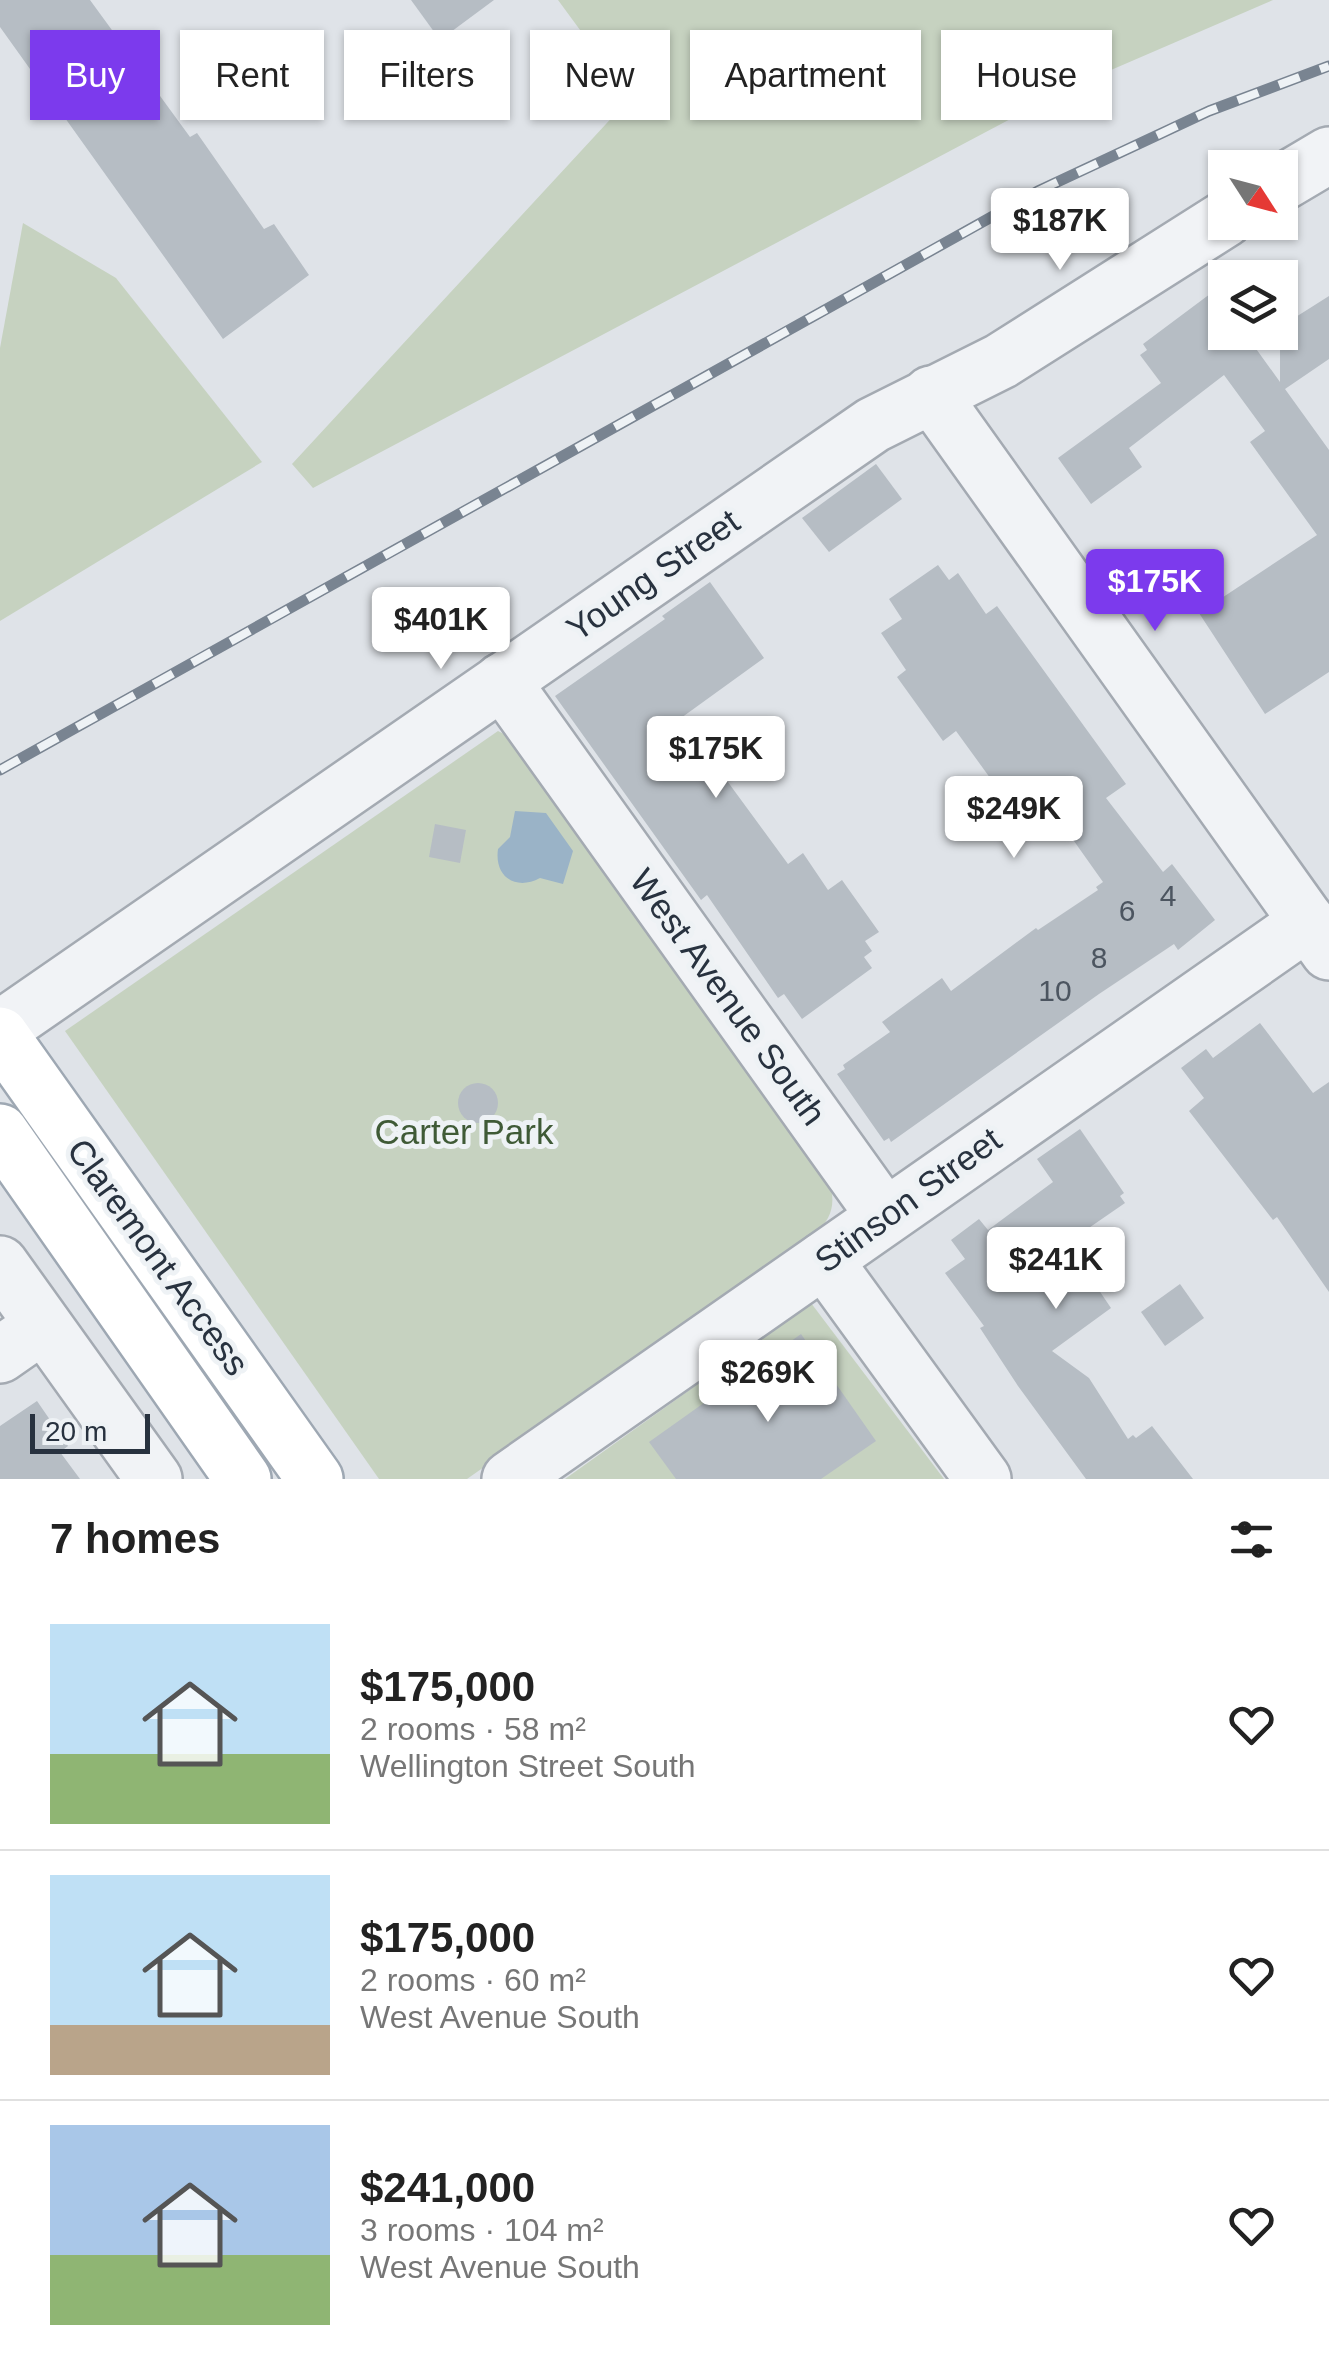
<!DOCTYPE html>
<html lang="en">
<head>
<meta charset="utf-8">
<style>
	:root { --surface:#fff; --page:#f6f6f6; --text:#222; --muted:#767676; --line:#e0e0e0; --accent:#7c3aed }
	body { margin:0; font-family:Helvetica,sans-serif; background:var(--page); color:var(--text); height:100vh; display:flex; flex-direction:column; font-size:38px; white-space:nowrap }
	* { box-sizing:border-box; margin:0 }
	p { font-size:32px; color:var(--muted) }
	.icon { flex:none; width:55px; height:55px; fill:none; stroke:currentColor; stroke-width:2; stroke-linecap:round; stroke-linejoin:round }
	.map { position:relative; height:1479px; overflow:hidden }
	.drawer { display:flex; flex-direction:column; background:var(--surface); flex:1 }
	.drawer>* { flex:none }
	.hud { position:absolute; left:30px; top:30px; width:1270px; height:90px; display:flex; gap:20px }
	.needle { width:65px; rotate:126deg }
	.fabs { position:absolute; left:1208px; top:150px; display:grid; gap:20px }
	.fabs a { display:grid; place-items:center; width:90px; height:90px; border-radius:0px; background:var(--surface); box-shadow:0 2px 8px #0004; font-size:50px }
	.scale { position:absolute; left:30px; bottom:25px; width:120px; box-sizing:border-box; padding-left:10px; border:5px solid #28323f; border-top:0; font-size:28px; line-height:35px; white-space:nowrap; color:#28323f; -webkit-text-stroke:8px #eef2f5; paint-order:stroke }
	.price { position:absolute; translate:-50% -85px; padding:0 22px; border-radius:10px; background:#fff; color:#222; font-size:32px; line-height:65px; filter:drop-shadow(0 2px 5px #0008) }
	.price::after { content:''; position:absolute; left:50%; top:60px; width:30px; height:22px; margin-left:-15px; background:inherit; clip-path:polygon(0 0,100% 0,50% 100%) }
	.price.on { background:var(--accent); color:#fff }
	ul { padding:0; list-style:none }
	li { display:flex; align-items:center; gap:30px; height:250px; padding:0 50px }
	li+li { border-top:2px solid var(--line) }
	li span { display:grid; place-items:center; flex:none; width:280px; height:200px; border-radius:0px; color:#555 }
	li>.icon { margin-inline-start:auto }
	span .icon { width:120px; height:120px; fill:#fffc; stroke-width:1 }
	li b { font-size:42px }
	h2 { display:flex; justify-content:space-between; align-items:center; height:120px; padding:0 50px; font-size:42px }
	.pill { padding:0 35px; border-radius:0px; background:var(--surface); box-shadow:0 2px 8px #0004; font-size:35px; line-height:90px }
	.pill.on { background:var(--accent); color:#fff }
	.map>svg:first-child { display:block }
	.green { fill:#c6d2c0 }
	.water { fill:#9ab3c7 }
	.building { fill:#b6bdc4 }
	.lines { fill:none; stroke-linecap:round; stroke-linejoin:round }
	.minor-casing { stroke:#a4aab2; stroke-width:60 }
	.major-casing { stroke:#9ea8b3; stroke-width:60 }
	.minor { stroke:#f1f3f6; stroke-width:55 }
	.major { stroke:#fff; stroke-width:55 }
	.rail-casing { stroke:#798491; stroke-width:11 }
	.rail { stroke:#eef2f5; stroke-width:8; stroke-dasharray:22; stroke-linecap:butt }
	.labels { text-anchor:middle; stroke-width:10; stroke-linejoin:round; paint-order:stroke }
	.number-label { font-size:30px; fill:#4c5560 }
	.street-label { font-size:35px; fill:#28323f; stroke:#eef2f5 }
	.park-label { font-size:35px; fill:#3f5a36; stroke:#eef2f5 }
</style>
</head>
<body>
<div class="map">
<svg width="1329" height="1479" viewBox="0 0 1329 1479">
	<rect width="100%" height="100%" fill="#dfe3e8"/>
	<g class="green">
		<path d="M558 0H1273L1067 89 313 488 292 464 630 98Z"/>
		<path d="M23 223 116 278 262 462 0 621V348Z"/>
		<path d="M498 731 510 737 828 1177C836 1201 834 1217 814 1235L467 1479H379L65 1031Z"/>
		<path d="M811 1303 944 1479H565Z"/>
	</g>
	<path class="water" d="M515 811 546 813 573 851 563 884 540 878C516 891 494 877 498 849L510 837Z"/>
	<g class="building">
		<path d="M0 0H90L190 137 197 133 264 229 274 224 309 275 223 339 0 27Z"/>
		<path d="M411 0H494L440 40Z"/>
		<path d="M1214 291 1225 307V332H1244L1280 382V327L1329 296V359L1285 389 1329 450V672L1265 714 1199 613 1317 535 1250 442 1265 431 1224 375 1129 448 1142 467 1091 504 1058 458 1161 383 1140 355 1147 350 1143 344Z"/>
		<path d="M876 464 902 499 829 552 802 518Z"/>
		<path d="M938 565 949 580 958 573 986 614 997 606 1126 784 1106 798 1163 872 1172 864 1215 920 1178 950 1174 944 1099 994 891 1142 889 1138 884 1141 837 1074 845 1069 843 1065 890 1032 882 1022 942 978 951 991 1036 928 1038 930 1098 890 1096 887 1103 882 1064 827 1047 839 1020 801 1009 804 956 731 943 741 897 677 906 670 881 633 902 619 889 599Z"/>
		<path d="M710 582 764 658 681 718 788 864 803 853 828 890 842 880 879 932 865 941 872 951 864 957 872 968 802 1019 784 994 778 998 707 895 701 900 555 696 665 619 662 616Z"/>
		<path d="M435 824 466 830 460 863 429 857Z"/>
		<path d="M1260 1023 1313 1093 1329 1082V1292L1277 1217 1273 1220 1189 1111 1204 1098 1181 1068 1206 1049 1213 1058Z"/>
		<circle cx="478" cy="1103" r="20"/>
		<path d="M1080 1129 1124 1193 1120 1196 1125 1203 1067 1243 1111 1308 1052 1351 1089 1378 1128 1439 1133 1435 1136 1438 1152 1426 1193 1479H1086L1018 1386 980 1328 984 1326 945 1273 965 1259 951 1240 979 1219 988 1230 1053 1182 1037 1159Z"/>
		<path d="M1180 1284 1204 1318 1165 1346 1141 1312Z"/>
		<path d="M801 1334 876 1441 821 1479H676L649 1442Z"/>
		<path d="M37 1401 68 1446 60 1452 80 1479H0V1426Z"/>
	</g>
	<g class="lines">
		<g class="minor-casing">
			<g id="minor">
				<path d="M1280 184 1329 155"/>
				<path d="M931 394 1329 952"/>
				<path d="M502 681 884 1215"/>
				<path d="M0 1029 873 425 1001 361 1225 219"/>
				<path d="M824 1260 983 1479"/>
				<path d="M0 1264 154 1479"/>
				<path d="M0 1355 43 1325"/>
				<path d="M510 1479 1308 922"/>
			</g>
		</g>
		<g class="major-casing">
			<g id="major">
				<path d="M0 1035 315 1479"/>
				<path d="M0 1132 243 1479"/>
			</g>
		</g>
		<use href="#minor" class="minor"/>
		<use href="#major" class="major"/>
		<g class="rail-casing">
			<path id="rail" d="M0 770 1038 191 1209 111 1329 66"/>
		</g>
		<use href="#rail" class="rail"/>
	</g>
	<g class="labels">
		<g class="number-label">
			<text x="1168" y="906">4</text>
			<text x="1127" y="921">6</text>
			<text x="1099" y="968">8</text>
			<text x="1055" y="1001">10</text>
		</g>
		<g class="street-label">
			<text transform="translate(653 575) rotate(-35)" y="12">Young Street</text>
			<text transform="translate(728 997) rotate(54)" y="12">West Avenue South</text>
			<text transform="translate(908 1200) rotate(-36)" y="12">Stinson Street</text>
			<text transform="translate(158 1257) rotate(54)" y="12">Claremont Access</text>
		</g>
		<g class="park-label">
			<text x="464" y="1144">Carter Park</text>
		</g>
	</g>
</svg>
<div class="fabs">
<a><svg class="needle" viewBox="-14 -14 28 28"><path d="M0-13l5 13h-10z" fill="#e53935"/><path d="M0 13l5-13h-10z" fill="#767676"/></svg></a>
<a><svg class="icon" aria-label="layers" viewBox="0 0 24 24"><path d="M12 4l9 5-9 5-9-5zM3 14l9 5 9-5"/></svg></a>
</div>
<div class="scale">20 m</div>
<b class="price" style="left:1060px;top:273px">$187K</b>
<b class="price on" style="left:1155px;top:634px">$175K</b>
<b class="price" style="left:441px;top:672px">$401K</b>
<b class="price" style="left:716px;top:801px">$175K</b>
<b class="price" style="left:1014px;top:861px">$249K</b>
<b class="price" style="left:1056px;top:1312px">$241K</b>
<b class="price" style="left:768px;top:1425px">$269K</b>
<div class="hud">
<a class="pill on">Buy</a>
<a class="pill">Rent</a>
<a class="pill">Filters</a>
<a class="pill">New</a>
<a class="pill">Apartment</a>
<a class="pill">House</a>
</div>
</div>
<section class="drawer">
<h2>7 homes<svg class="icon" aria-label="filters" viewBox="0 0 24 24"><path d="M4 7h16M4 17h16"/><circle cx="9" cy="7" r="2"/><circle cx="15" cy="17" r="2"/></svg></h2>
<ul>
<li><span style="background:linear-gradient(#bfe0f5 65%,#8fb573 0)"><svg class="icon" aria-label="home" viewBox="0 0 24 24"><path d="M3 11l9-7 9 7M6 9v11h12V9"/></svg></span><div><b>$175,000</b><p>2 rooms · 58 m²</p><p>Wellington Street South</p></div><svg class="icon" aria-label="heart" viewBox="0 0 24 24"><path d="M12 20l-8-8c-3-5 5-10 8-4 3-6 11-1 8 4z"/></svg></li>
<li><span style="background:linear-gradient(#bfe0f5 75%,#b9a48a 0)"><svg class="icon" aria-label="home" viewBox="0 0 24 24"><path d="M3 11l9-7 9 7M6 9v11h12V9"/></svg></span><div><b>$175,000</b><p>2 rooms · 60 m²</p><p>West Avenue South</p></div><svg class="icon" aria-label="heart" viewBox="0 0 24 24"><path d="M12 20l-8-8c-3-5 5-10 8-4 3-6 11-1 8 4z"/></svg></li>
<li><span style="background:linear-gradient(#a9c7e8 65%,#8fb573 0)"><svg class="icon" aria-label="home" viewBox="0 0 24 24"><path d="M3 11l9-7 9 7M6 9v11h12V9"/></svg></span><div><b>$241,000</b><p>3 rooms · 104 m²</p><p>West Avenue South</p></div><svg class="icon" aria-label="heart" viewBox="0 0 24 24"><path d="M12 20l-8-8c-3-5 5-10 8-4 3-6 11-1 8 4z"/></svg></li>
</ul>
</section>
</body>
</html>
